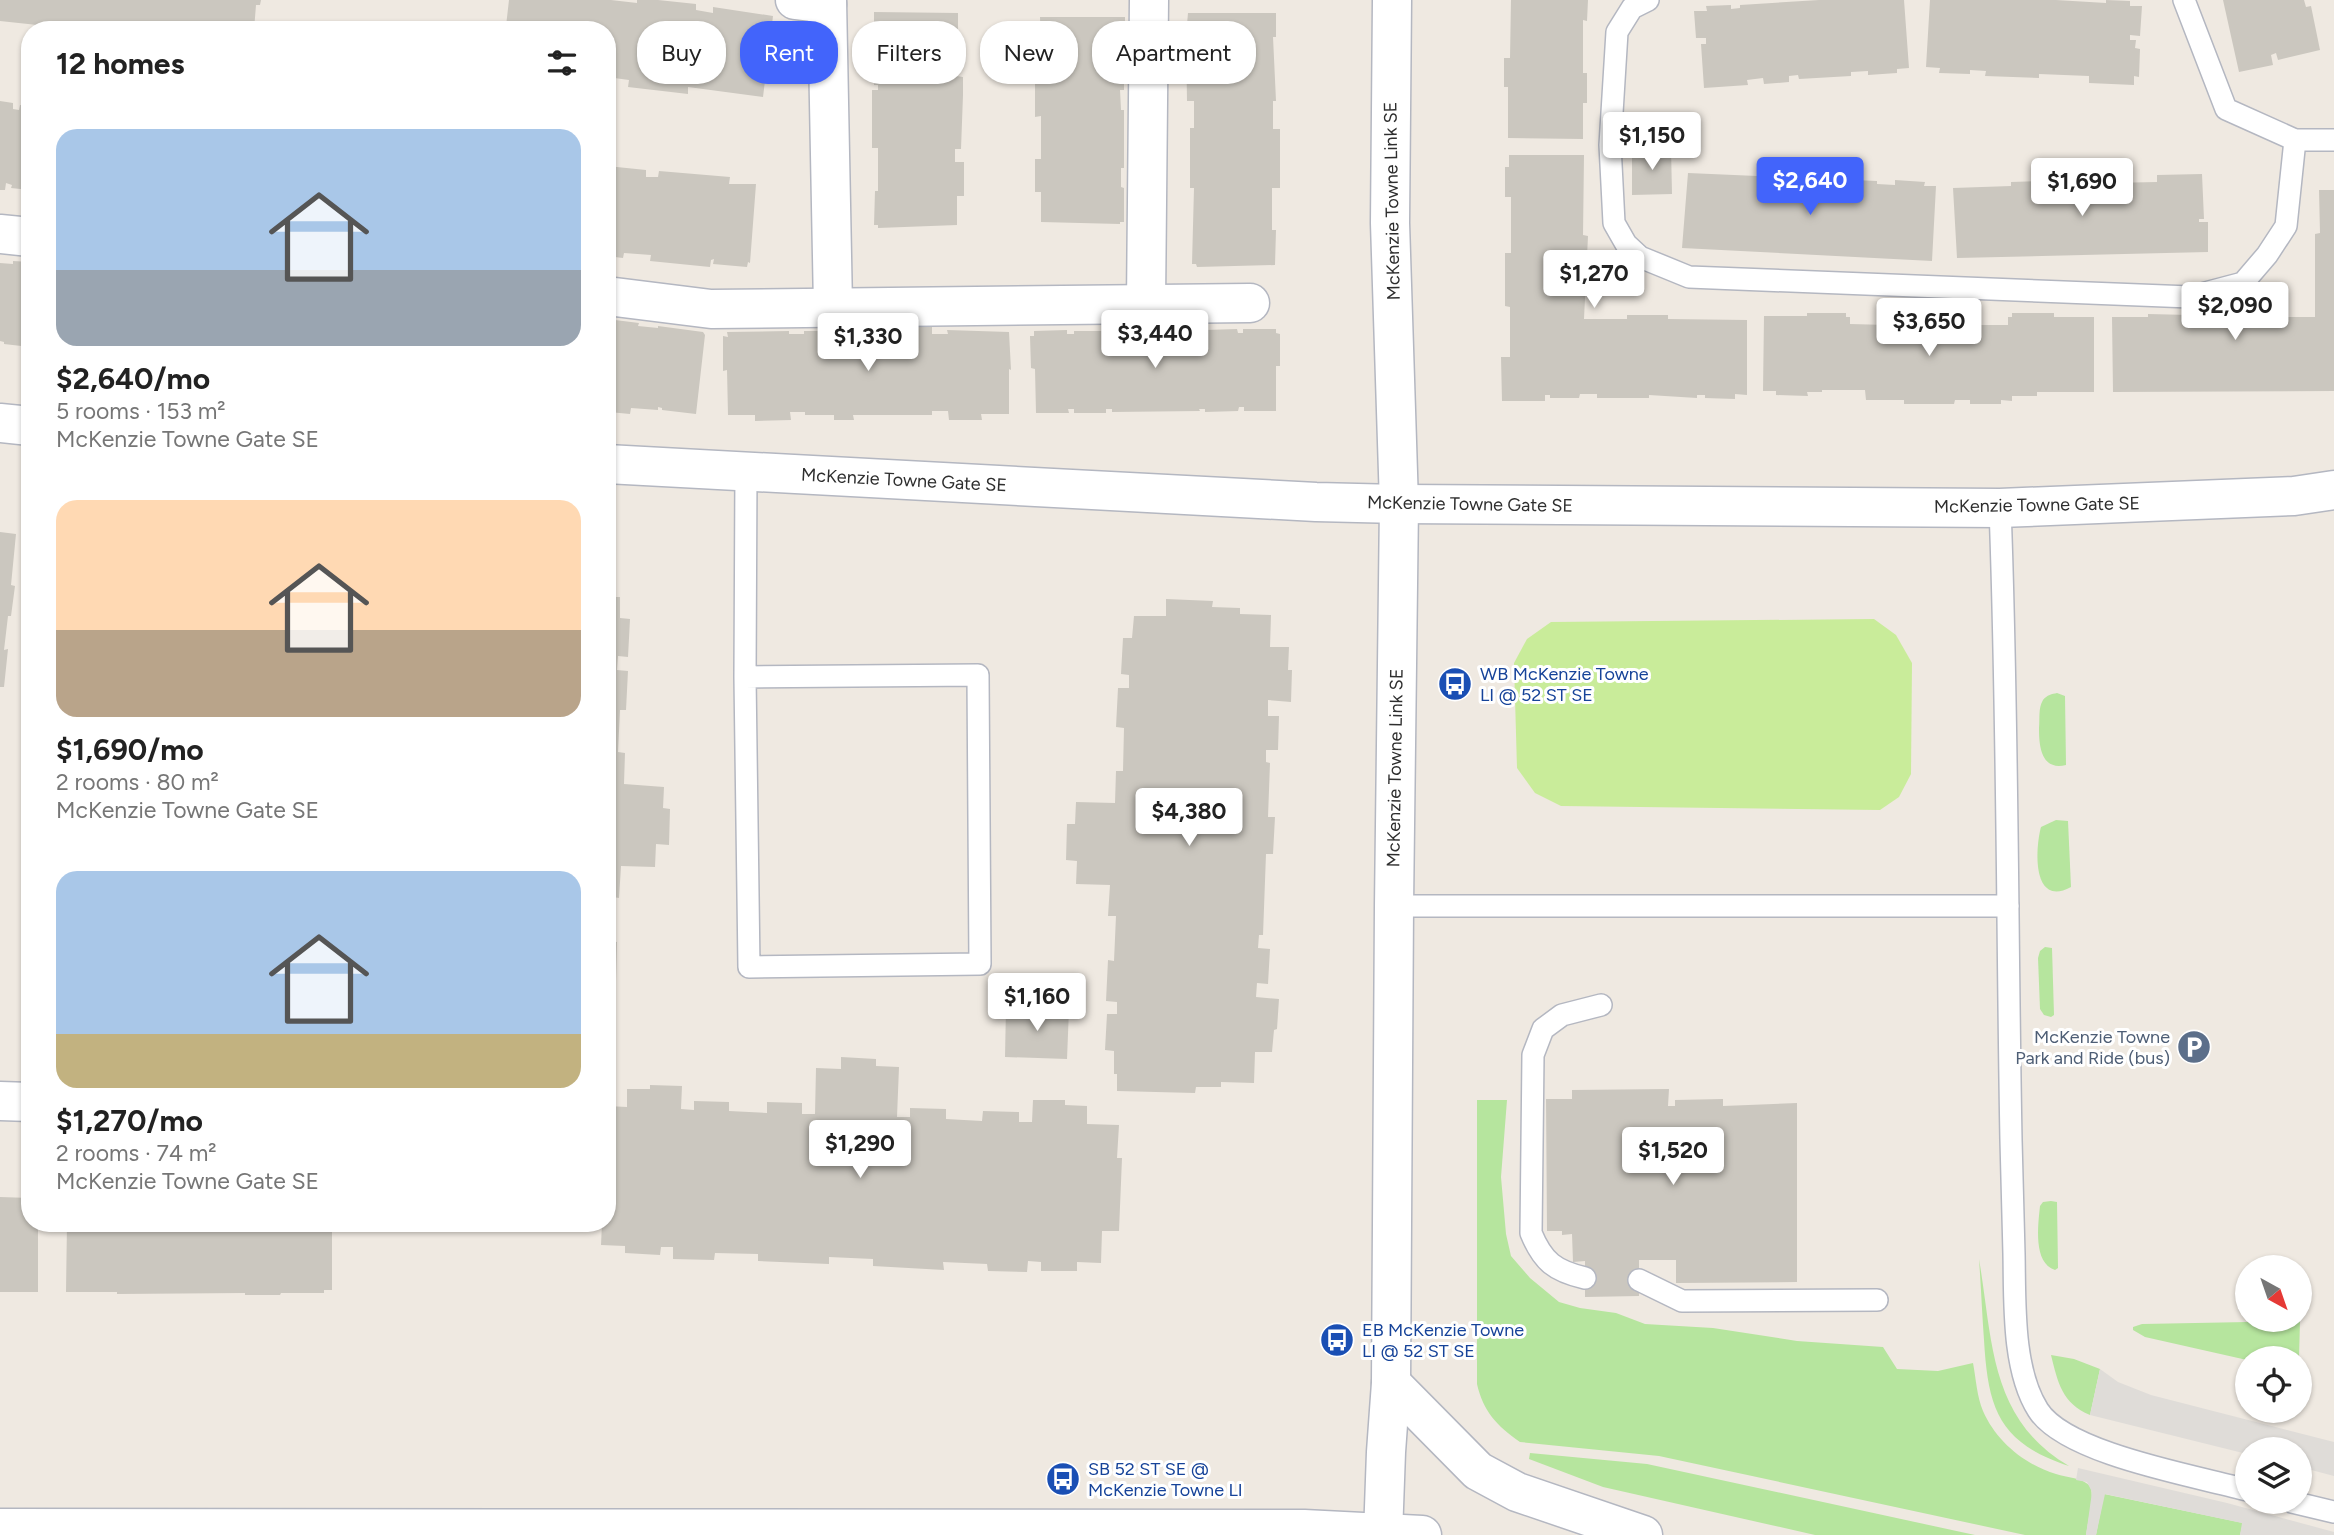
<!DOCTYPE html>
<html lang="en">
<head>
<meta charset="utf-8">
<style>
	:root { --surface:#fff; --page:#f2f2f2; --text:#222; --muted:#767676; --accent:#4264fb }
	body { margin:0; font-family:Figtree,sans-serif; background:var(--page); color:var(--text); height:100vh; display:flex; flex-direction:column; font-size:26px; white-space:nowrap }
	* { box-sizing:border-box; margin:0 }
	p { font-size:23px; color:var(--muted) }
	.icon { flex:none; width:38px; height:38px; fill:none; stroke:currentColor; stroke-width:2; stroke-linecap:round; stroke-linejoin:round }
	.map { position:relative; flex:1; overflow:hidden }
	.panel { position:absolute; left:21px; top:21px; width:595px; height:1211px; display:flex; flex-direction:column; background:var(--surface); border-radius:28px; box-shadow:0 2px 5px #0004 }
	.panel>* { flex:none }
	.top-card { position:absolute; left:637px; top:21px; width:665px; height:63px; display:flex; gap:14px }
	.needle { width:46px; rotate:140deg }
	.tools { position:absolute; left:2235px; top:1255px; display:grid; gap:14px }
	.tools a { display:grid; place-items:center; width:77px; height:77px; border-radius:50%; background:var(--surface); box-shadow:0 2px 5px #0004; font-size:35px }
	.price { position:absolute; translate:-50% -60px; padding:0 16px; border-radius:7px; background:#fff; color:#222; font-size:23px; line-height:46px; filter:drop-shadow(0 2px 4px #0008) }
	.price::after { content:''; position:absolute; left:50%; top:42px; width:21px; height:16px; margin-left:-10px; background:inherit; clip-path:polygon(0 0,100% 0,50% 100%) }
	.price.current { background:var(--accent); color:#fff }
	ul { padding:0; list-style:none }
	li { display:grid; align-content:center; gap:14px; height:371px; padding:0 35px }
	li span { display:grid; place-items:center; height:217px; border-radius:21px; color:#555 }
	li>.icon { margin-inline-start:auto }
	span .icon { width:126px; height:126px; fill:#fffc; stroke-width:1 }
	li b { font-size:30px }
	h2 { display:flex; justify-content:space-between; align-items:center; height:84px; padding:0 35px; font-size:30px }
	.tag { padding:0 24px; border-radius:28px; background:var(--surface); box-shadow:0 2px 5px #0004; font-size:24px; line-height:63px }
	.tag.current { background:var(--accent); color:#fff }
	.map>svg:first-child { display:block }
	.green { fill:#b6e59e }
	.pitch { fill:#c9ec9a }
	.plaza { fill:#dfdcd8 }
	.building { fill:#cbc7bf }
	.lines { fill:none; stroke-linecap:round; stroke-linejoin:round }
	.service-casing { stroke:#b4b7c1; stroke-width:24 }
	.minor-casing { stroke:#b4b7c1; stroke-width:41 }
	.secondary-casing { stroke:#b4b7c1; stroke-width:41 }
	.service { stroke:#fff; stroke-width:21 }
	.minor { stroke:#fff; stroke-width:38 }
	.secondary { stroke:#fff; stroke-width:38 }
	.labels { text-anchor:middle; stroke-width:6; stroke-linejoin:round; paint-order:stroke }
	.street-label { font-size:18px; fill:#2e2e2e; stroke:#fff }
	.transit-label { font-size:18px; fill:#164399; stroke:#fff; text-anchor:start }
	.service-label { font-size:18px; fill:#4e5e75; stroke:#fff; text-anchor:end }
</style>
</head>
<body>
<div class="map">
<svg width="2334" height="1535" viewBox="0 0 2334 1535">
	<rect width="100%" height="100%" fill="#efe9e1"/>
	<g class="green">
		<path d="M2057 693 2065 696 2066 765C2041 771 2039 746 2039 728 2040 719 2038 708 2043 700 2047 695 2052 694 2057 693Z"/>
		<path d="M2056 820 2068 821 2071 887C2032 908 2035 849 2041 827Z"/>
		<path d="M2045 947 2052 948 2054 1015 2051 1017 2044 1015 2040 1009 2038 958 2040 951Z"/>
		<path d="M1477 1100H1507L1501 1177 1506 1234 1511 1256 1530 1278 1559 1302 1580 1308 1616 1313 1645 1324 1713 1328 1797 1341 1883 1347 1897 1369 1938 1371 1973 1363C1976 1379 1977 1397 1983 1411 1996 1441 2025 1465 2056 1474 2067 1478 2082 1477 2091 1487L2092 1499 2086 1535H2025L1659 1456 1520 1442C1497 1426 1483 1411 1477 1384Z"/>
		<path d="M2051 1201 2057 1202 2058 1268 2055 1270C2033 1263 2038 1225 2040 1206L2043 1202Z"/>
		<path d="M1979 1259C1993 1341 1989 1419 2069 1466 1999 1443 1988 1409 1984 1340 1982 1313 1981 1286 1979 1259Z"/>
		<path d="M2300 1321 2299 1358H2247V1360L2145 1337 2133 1330V1327L2142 1324Z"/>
		<path d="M2051 1355 2074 1359 2100 1369 2090 1415C2062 1403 2058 1383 2051 1355Z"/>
		<path d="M1530 1453 1647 1464 1975 1535H1815L1603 1487 1529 1459Z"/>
		<path d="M2104 1494 2243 1523 2240 1535H2096Z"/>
	</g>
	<path class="pitch" d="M1874 619 1896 635 1912 663 1911 774 1899 797 1880 810 1561 806 1535 793 1517 768 1514 663 1527 639 1551 622Z"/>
	<g class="plaza">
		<path d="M2100 1369 2118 1382 2151 1395 2334 1442V1476L2300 1467V1449H2247V1454L2090 1415Z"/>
		<path d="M2078 1468 2227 1503 2334 1532V1535H2240L2242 1523 2105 1494 2096 1535H2086L2092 1492 2087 1482 2076 1480Z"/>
	</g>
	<g class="building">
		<path d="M0 0H261L260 5H256L254 30H56V27L0 21Z"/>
		<path d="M509 0H611L637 3V0H658L696 4V10L713 13V7L773 16 763 97 688 87V94L628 87 629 80 607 77V30H510V26H506Z"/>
		<path d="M1511 0H1588L1587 21 1583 20V73H1587V103H1583V139L1508 138V87H1504V58H1510Z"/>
		<path d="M1819 0H1904L1909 68 1897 69V73L1868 75V71L1851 72V76L1799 79 1798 75 1789 76V82L1764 84 1763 78 1747 80 1748 85 1704 88 1701 44H1706V38H1696L1694 11H1707L1706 6 1731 5V9L1740 8V5Z"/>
		<path d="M1930 0H2056L2106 3V0L2130 1V6H2142L2140 36 2130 35V40H2136L2135 48 2140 49 2139 77 2134 76V85L2089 83V76L2039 74V78L1985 76 1986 71 1970 70V74L1939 73 1940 68 1926 67Z"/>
		<path d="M2223 0H2304L2306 7 2311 6 2320 50 2278 60 2276 53 2271 55 2273 65 2239 72Z"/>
		<path d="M874 12 958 13V40H963L962 58H957L956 76 963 77V95L961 149H955V162H964V196H957V225L878 228V225H874L875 191H878V148H872V90H878V85H874L875 51H877V46H874Z"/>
		<path d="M1188 13H1276V37H1273L1276 101H1273V129H1280V188H1272V230H1276L1275 265 1197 267 1196 264H1192L1194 188H1190V128H1194V101H1187L1186 36Z"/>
		<path d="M1040 17H1125V53H1121V56H1124V90H1120L1121 110H1124V168H1121V187L1124 188V222H1120V224L1041 222V192H1035V159H1041V116L1035 117V84L1041 83V62H1035V44H1041Z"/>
		<path d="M0 101 13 103V109L19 110 20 105 30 106V190L11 188 12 185 6 183 5 190H0Z"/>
		<path d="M1671 148 1672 194 1632 195V149Z"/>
		<path d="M1509 155H1584L1583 235 1588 236 1584 319H1627V315H1668V319L1747 320V395L1735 394V399L1705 398V395H1697V398L1649 395V398H1597V394H1580L1579 398H1550V395H1545V401H1502L1501 357H1510V307L1505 306V253H1511V197H1505V167H1509Z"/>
		<path d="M607 166 646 170V177H658L659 171 730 177 729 184H756L750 263 748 262 747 267 713 264 714 259 711 260 710 267 650 261 651 255 624 253 623 258 607 256Z"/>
		<path d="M1688 173 1877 181V184L1895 185V180L1925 182 1924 186H1936L1932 261 1682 248Z"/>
		<path d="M2202 174 2204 219H2199V222H2208V252L1957 258 1953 188 2011 186V182L2064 180V184L2157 182V175Z"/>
		<path d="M2319 190H2334V391L2113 392 2112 317H2148V314L2231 316V313H2270V317H2315V234L2320 233Z"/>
		<path d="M13 261 30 262V347L4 344V342L0 341V263L13 264Z"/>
		<path d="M1807 313H1846V317H1850V324L1888 325 1889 321 1928 322V325H2008V317H2012V313H2054V317H2094V392H2037V396H2012V401L2001 400V404H1970V400H1955L1954 404H1904V400H1866L1865 390H1822V392H1807L1808 396 1776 395V391H1763L1764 316H1807Z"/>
		<path d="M607 319 639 323 638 326 658 328V326L703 332 705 335 696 414 662 410V408L658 407V410L631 408 630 414 609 412Z"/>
		<path d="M1199 325V332H1204L1205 330 1237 329 1238 333H1243V329H1276V333L1280 334V366H1276V411H1244V407H1239L1238 411 1205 412V409H1199L1200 411 1112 412V409H1106V413H1074V409H1068L1069 413H1036L1035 369 1031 368 1030 336H1034V331L1067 330V334H1074V331H1106L1107 334H1112V326Z"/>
		<path d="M932 326V334H948L947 330 1009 332 1011 370 1009 369V414H981L982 420H949L948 411H932V415H853L854 420H834V415H805V412H790L791 420 755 421V415H728L727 370 723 371V336L728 337 727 332 789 331V334H804V331H843L844 327Z"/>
		<path d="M0 532 16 534 11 585 15 586 11 616H8L4 650 8 649 4 687H0Z"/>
		<path d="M607 597H620V618L630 619 628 657 618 656 617 670 628 671 626 710H620L618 752 625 753 624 784 664 787 663 808 670 809 669 845 656 844 655 867 621 866 619 898 613 897 611 941 617 942 616 981H607Z"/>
		<path d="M1166 599 1213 601 1212 607 1240 608V614L1271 615 1270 647H1289L1288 670H1292L1291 702 1268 700V716H1279L1278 750H1266V762L1270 763 1268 817H1275L1273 854H1266L1263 935H1259L1258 948 1270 949 1268 984 1257 983 1256 997 1279 999 1277 1029 1274 1030 1272 1052H1255L1254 1083 1221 1082V1087H1196L1195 1093 1117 1091V1074H1114V1051L1105 1050 1107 1014H1117V1002L1106 1001 1108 960 1114 961 1116 916H1108L1110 885 1076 884 1077 861 1066 860 1067 824H1075L1076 802 1115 803 1116 771H1123L1124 728 1116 727 1118 688H1129V675L1121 674 1123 638H1132L1134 616H1166Z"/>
		<path d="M28 985 30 986V1025H24Z"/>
		<path d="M607 994H614L613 1030H607Z"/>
		<path d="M1006 1008 1069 1009 1067 1059 1005 1057Z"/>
		<path d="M841 1057 876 1059V1066L899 1067 897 1117H910V1108L946 1109V1119L982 1121 983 1111 1019 1112V1122H1032L1033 1100H1065V1105L1087 1106V1124L1119 1125 1117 1158H1122L1119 1231H1102L1101 1263 1077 1262V1271H1041V1262L1028 1261 1027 1272 988 1271 987 1264 943 1262 944 1270 873 1266V1259L829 1257V1264L758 1261V1254L715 1253 714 1260 673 1259V1247H661L660 1255 625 1253V1246L601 1245 602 1223H607V1106L627 1107V1089H650V1085L682 1086 681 1109 694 1110V1101L729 1102V1111L767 1113V1102L802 1103V1114H815L816 1068 841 1069Z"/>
		<path d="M1669 1089 1668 1106H1675V1100L1723 1099V1106L1797 1103V1282L1676 1283V1260H1639V1296L1585 1297V1261L1573 1262 1572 1234 1562 1235V1231H1547L1546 1099H1572V1090Z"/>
		<path d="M0 1197 30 1198V1223H38V1292H0Z"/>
		<path d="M67 1223H332V1290H324V1293H281L280 1295H245V1293L117 1294V1292H66Z"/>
	</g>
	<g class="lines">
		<g class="service-casing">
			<g id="service">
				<path d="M1648 0 1632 8 1617 32 1610 145 1614 223 1626 244 1640 257 1689 277 2190 297 2243 283 2267 255 2286 226 2295 140"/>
				<path d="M2184 0 2226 109 2295 140H2334"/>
				<path d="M2000 508C2008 719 2007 929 2011 1140 2012 1178 2013 1216 2014 1254 2015 1301 2012 1369 2038 1410 2066 1454 2196 1476 2247 1490"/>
				<path d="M745 677 978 675 980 964 749 967 745 677 746 471"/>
				<path d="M1394 906H2008"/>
				<path d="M1585 1278C1555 1271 1543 1262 1531 1233L1533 1055 1543 1029 1562 1015 1601 1005"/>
				<path d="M1639 1280 1682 1301 1877 1300"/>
				<path d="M2292 1502 2334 1512"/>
			</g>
		</g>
		<g class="minor-casing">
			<g id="minor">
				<path d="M795 0 827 4"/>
				<path d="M827 0 833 307"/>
				<path d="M0 234 30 237"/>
				<path d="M607 296 711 309 1250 303"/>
				<path d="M1146 303 1149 0"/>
				<path d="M0 423 30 426"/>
				<path d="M607 464 1316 502 1399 504 2000 508 2294 496 2334 490"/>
				<path d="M0 1101 30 1102"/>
				<path d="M1383 1535 1386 1452 1391 1383 1394 906 1399 504 1390 223 1392 0"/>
			</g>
		</g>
		<g class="secondary-casing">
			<g id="secondary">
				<path d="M1391 1383 1478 1471 1517 1492 1643 1535"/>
				<path d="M0 1528 1304 1529 1422 1535"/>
			</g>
		</g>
		<use href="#service" class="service"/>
		<use href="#minor" class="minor"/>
		<use href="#secondary" class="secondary"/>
	</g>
	<defs>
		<g id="bus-disc" transform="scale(1.75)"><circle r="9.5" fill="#1a4fb4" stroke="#fff"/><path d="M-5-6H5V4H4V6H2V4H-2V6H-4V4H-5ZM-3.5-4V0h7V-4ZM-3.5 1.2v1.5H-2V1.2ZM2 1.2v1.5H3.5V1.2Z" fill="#fff"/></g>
		<g id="parking-disc" transform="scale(1.75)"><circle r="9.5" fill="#5c6f8a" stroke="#fff"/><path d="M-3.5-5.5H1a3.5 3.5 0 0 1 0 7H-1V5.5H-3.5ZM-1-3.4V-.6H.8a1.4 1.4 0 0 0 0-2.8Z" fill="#fff"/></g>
	</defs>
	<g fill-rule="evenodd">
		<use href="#bus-disc" x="1455" y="684"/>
		<use href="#parking-disc" x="2194" y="1047"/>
		<use href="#bus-disc" x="1337" y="1340"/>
		<use href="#bus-disc" x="1063" y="1479"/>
	</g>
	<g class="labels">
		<g class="street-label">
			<text transform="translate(1392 201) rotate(-91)" y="6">McKenzie Towne Link SE</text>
			<text transform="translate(904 480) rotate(3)" y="6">McKenzie Towne Gate SE</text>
			<text transform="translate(1470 504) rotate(1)" y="6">McKenzie Towne Gate SE</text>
			<text transform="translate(2037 505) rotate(-1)" y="6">McKenzie Towne Gate SE</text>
			<text transform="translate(1395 768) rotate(-89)" y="6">McKenzie Towne Link SE</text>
		</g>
		<g class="transit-label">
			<text x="1480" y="680">WB McKenzie Towne<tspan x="1480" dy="21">LI @ 52 ST SE</tspan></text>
			<text x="1362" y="1336">EB McKenzie Towne<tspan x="1362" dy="21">LI @ 52 ST SE</tspan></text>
			<text x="1088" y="1475">SB 52 ST SE @<tspan x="1088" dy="21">McKenzie Towne LI</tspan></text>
		</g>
		<g class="service-label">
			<text x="2170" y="1043">McKenzie Towne<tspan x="2170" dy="21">Park and Ride (bus)</tspan></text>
		</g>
	</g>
</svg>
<div class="tools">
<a><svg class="needle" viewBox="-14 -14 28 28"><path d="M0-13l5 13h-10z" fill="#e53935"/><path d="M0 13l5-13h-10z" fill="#767676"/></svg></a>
<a><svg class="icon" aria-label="locate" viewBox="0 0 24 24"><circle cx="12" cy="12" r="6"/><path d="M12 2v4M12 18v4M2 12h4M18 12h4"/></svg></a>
<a><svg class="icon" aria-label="layers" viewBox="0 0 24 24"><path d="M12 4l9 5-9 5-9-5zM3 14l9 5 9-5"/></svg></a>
</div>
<b class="price" style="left:1652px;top:172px">$1,150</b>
<b class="price current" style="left:1810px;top:217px">$2,640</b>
<b class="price" style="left:2082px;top:218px">$1,690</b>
<b class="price" style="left:1594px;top:310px">$1,270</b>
<b class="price" style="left:2235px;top:342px">$2,090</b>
<b class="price" style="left:1929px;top:358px">$3,650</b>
<b class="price" style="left:1155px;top:370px">$3,440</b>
<b class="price" style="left:868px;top:373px">$1,330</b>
<b class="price" style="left:1189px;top:848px">$4,380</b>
<b class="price" style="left:1037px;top:1033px">$1,160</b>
<b class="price" style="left:860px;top:1180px">$1,290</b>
<b class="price" style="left:1673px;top:1187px">$1,520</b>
<div class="top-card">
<a class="tag">Buy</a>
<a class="tag current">Rent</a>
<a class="tag">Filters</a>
<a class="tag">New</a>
<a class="tag">Apartment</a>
</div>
<section class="panel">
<h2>12 homes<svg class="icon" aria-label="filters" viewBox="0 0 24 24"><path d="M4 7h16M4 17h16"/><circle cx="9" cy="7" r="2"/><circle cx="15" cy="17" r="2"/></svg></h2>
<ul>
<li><span style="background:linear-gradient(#a9c7e8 65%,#9aa5b1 0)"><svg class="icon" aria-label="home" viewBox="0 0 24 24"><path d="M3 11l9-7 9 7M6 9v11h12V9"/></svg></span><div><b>$2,640/mo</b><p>5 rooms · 153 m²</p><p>McKenzie Towne Gate SE</p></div></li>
<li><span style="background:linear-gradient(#ffd9b3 60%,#b9a48a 0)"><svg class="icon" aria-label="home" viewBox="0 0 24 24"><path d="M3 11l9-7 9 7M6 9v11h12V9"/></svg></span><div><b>$1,690/mo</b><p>2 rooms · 80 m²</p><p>McKenzie Towne Gate SE</p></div></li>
<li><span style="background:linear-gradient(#a9c7e8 75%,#c2b280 0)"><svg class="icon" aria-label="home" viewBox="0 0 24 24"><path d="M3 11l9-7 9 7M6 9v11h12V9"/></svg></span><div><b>$1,270/mo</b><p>2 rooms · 74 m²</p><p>McKenzie Towne Gate SE</p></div></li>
</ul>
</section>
</div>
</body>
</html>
